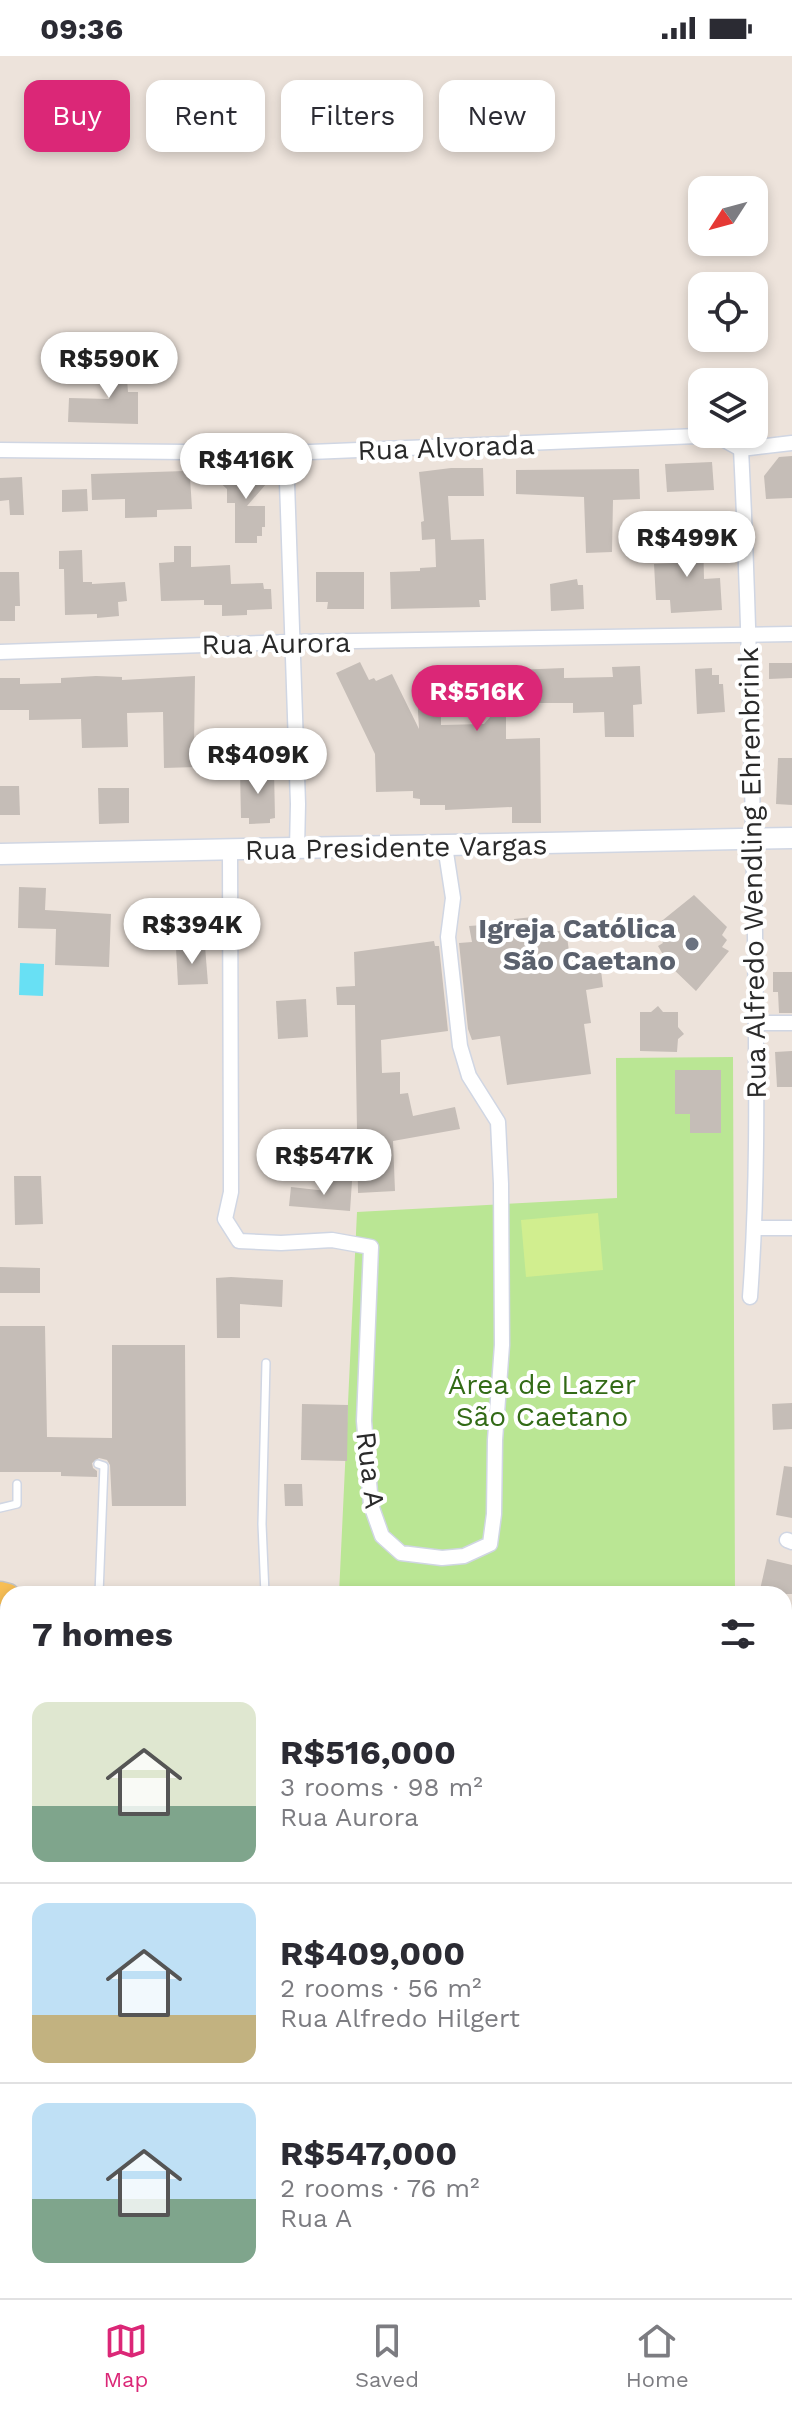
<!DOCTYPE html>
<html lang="en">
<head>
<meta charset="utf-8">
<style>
	:root { --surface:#fff; --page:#f2f2f3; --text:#2b2b33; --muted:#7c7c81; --line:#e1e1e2; --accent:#db2777 }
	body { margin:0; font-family:"Work Sans",sans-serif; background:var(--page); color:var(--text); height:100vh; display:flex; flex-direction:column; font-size:30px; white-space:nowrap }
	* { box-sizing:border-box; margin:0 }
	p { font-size:26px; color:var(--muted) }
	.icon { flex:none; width:44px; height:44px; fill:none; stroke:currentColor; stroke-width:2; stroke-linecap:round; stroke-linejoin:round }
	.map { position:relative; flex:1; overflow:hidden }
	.details { position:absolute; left:0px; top:1530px; width:792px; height:712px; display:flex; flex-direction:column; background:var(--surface); border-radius:24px 24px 0 0; box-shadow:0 4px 12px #0003 }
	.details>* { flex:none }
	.banner { position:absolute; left:24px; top:24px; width:744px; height:72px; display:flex; gap:16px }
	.needle { width:52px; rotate:234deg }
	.fabs { position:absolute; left:688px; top:120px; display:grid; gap:16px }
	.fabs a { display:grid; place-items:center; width:80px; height:80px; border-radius:16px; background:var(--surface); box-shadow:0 4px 12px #0003; font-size:40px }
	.price { position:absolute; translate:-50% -68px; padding:0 18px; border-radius:28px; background:#fff; color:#222; font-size:26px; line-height:52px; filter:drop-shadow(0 2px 4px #0008) }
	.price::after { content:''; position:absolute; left:50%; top:48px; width:24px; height:18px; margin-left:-12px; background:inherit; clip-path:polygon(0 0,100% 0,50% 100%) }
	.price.current { background:var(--accent); color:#fff }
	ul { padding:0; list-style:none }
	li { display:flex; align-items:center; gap:24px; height:200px; padding:0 32px }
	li+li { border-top:2px solid var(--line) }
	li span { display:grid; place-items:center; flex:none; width:224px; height:160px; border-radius:16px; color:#555 }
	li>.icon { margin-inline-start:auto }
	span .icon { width:96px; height:96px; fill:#fffc; stroke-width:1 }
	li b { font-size:34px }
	h2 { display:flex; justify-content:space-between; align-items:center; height:96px; padding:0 32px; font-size:34px }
	.pill { padding:0 28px; border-radius:16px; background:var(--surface); box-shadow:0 4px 12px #0003; font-size:28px; line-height:72px }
	.pill.current { background:var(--accent); color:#fff }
	.status { display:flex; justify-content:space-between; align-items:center; height:56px; padding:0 40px; background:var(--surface); direction:ltr }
	.status svg { height:22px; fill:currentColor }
	.menu { display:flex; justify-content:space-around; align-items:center; height:112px; border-top:2px solid var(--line); background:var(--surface); font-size:22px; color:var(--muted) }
	.menu a { display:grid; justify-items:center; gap:4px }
	.menu .current { color:var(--accent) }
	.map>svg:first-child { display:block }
	.green { fill:#bae694 }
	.pitch { fill:#d1ee8f }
	.water { fill:#68e0f4 }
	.building { fill:#c5bdb7 }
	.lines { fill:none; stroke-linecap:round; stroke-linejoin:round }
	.service-casing { stroke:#d0d6e3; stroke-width:10 }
	.minor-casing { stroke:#d0d6e3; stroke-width:17 }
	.secondary-casing { stroke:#d0d6e3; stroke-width:23 }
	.primary-casing { stroke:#c3c3c3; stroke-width:25 }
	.service { stroke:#fff; stroke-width:7 }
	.minor { stroke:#fff; stroke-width:14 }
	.secondary { stroke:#fff; stroke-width:20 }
	.primary { stroke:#f7be55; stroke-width:22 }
	.worship-dot { fill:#6b7280; stroke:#fff; stroke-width:3 }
	.labels { text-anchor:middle; stroke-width:8; stroke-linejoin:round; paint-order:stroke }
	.street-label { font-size:28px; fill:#2a2a2a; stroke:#fff }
	.worship-label { font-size:28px; font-weight:bold; fill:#5b616d; stroke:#fff; text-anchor:end }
	.park-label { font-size:28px; fill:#326a16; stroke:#fff }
</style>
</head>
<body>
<div class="status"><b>09:36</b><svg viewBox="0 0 49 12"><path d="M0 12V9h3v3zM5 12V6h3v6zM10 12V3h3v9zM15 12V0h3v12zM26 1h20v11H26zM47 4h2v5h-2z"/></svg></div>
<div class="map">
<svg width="792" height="2242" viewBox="0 0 792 2242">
	<rect width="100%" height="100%" fill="#ede3db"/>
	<g class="green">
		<path d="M733 1001 735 1538H339L357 1156 617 1142 616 1002Z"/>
		<path d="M0 1999H8V2162L0 2161Z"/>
	</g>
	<path class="pitch" d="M598 1157 603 1214 526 1221 521 1164Z"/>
	<path class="water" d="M20 907 44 908 43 940 19 939Z"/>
	<g class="building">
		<path d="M125 297 128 336H138V368L68 366 69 342 109 343V299Z"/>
		<path d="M792 400V442L766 443 764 420 779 401Z"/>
		<path d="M712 406 714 434 667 436 665 408Z"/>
		<path d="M231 407 241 417 251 411 259 415 264 412 273 420 247 450H265V471H262V480H257V487H235V447H227V433L216 423Z"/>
		<path d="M451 412H483L484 440H448L451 484 484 483 486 544H479L480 551 391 553 390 516 420 515V512L436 511 435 483 422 484 421 466 424 465 419 416Z"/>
		<path d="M639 413 640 443 613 444 612 496 586 497 584 441 516 438V414Z"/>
		<path d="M185 415 186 421H190L192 453 157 454V461L125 462V443L92 444 91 418Z"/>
		<path d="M22 421 24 459H10L9 444 0 445V422Z"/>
		<path d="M87 433 88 455 62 456V434Z"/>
		<path d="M703 479 704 523 720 522 722 554 671 557 670 544H656L654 508 673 507 672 480Z"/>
		<path d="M174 490H191V511L230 509 231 528 263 527 264 533H271L272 553 247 554V559L222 560V549H204V544L161 545 159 507 174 506Z"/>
		<path d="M82 494 83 526H92V528L125 526 127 545 118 546 119 560 97 562V558L65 559 64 513H59V495Z"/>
		<path d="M0 516H19L20 550H15V565H0Z"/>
		<path d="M316 516H364V553H327L328 546H316Z"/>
		<path d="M577 523 578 529H583L584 553 551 555 550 528Z"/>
		<path d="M360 606 369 624 374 622 376 625 392 618 419 673 416 620H425V614L465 616 564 612V622L613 621 612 611 640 610 642 648 633 649 634 681H605L604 656 573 657V647H539V642H506L508 640 476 641V637H441V669L484 668 506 643V683L540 682 541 767H512V751L445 754V749H420V743L413 742V735L376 736 375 698 336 617Z"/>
		<path d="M769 607H792V622L769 623Z"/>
		<path d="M712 612V619H719V628H723L725 656 697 658 695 613Z"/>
		<path d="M96 620 122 621V624L195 620 194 689H234L235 716H196V711L164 712 163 656 127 657 128 691 82 692 81 663 29 664V654H0V622H20V628L61 627V622Z"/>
		<path d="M778 702H792V749L776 748Z"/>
		<path d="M274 714 275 762 270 763V767L249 768V762H241L240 715Z"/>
		<path d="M0 730H19L20 759H0Z"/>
		<path d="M98 732H129V767L99 768Z"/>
		<path d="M19 831 46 832 45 854 111 858 109 911 55 909 56 873 18 872Z"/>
		<path d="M694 839 727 871 722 879 727 884 722 891 729 895 696 935 669 909 658 890 663 887 658 878 663 873 658 868Z"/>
		<path d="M533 861 535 878 566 874 569 895 575 894 577 909 600 906 603 931 586 934 591 967 584 968 591 1018 507 1029 500 980 472 984 468 973 459 887 472 886 469 870 483 869 485 882 516 878 514 863Z"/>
		<path d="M434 885 435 890H439L448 975 381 984 382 1017 400 1016V1038L408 1037 413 1060 455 1051 460 1073 393 1085 395 1135 358 1137 355 949H337L336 931 355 930 354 896Z"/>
		<path d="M205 890 208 928 178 929 176 892Z"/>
		<path d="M773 916H792V957H779L778 936H773Z"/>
		<path d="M306 943 308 981 278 983 276 945Z"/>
		<path d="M658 950 663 956H678V971L684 978 678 983 677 996 640 995V956H651Z"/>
		<path d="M792 995V1031H777L775 996Z"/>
		<path d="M675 1014H721V1077H690V1058H675Z"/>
		<path d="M14 1120H41L43 1168 15 1169Z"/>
		<path d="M327 1124 352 1125 350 1155 289 1150 291 1131 327 1135Z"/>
		<path d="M0 1211 40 1212V1237H0Z"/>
		<path d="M231 1221 283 1224 282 1251 240 1248V1282H217L216 1222Z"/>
		<path d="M0 1270H45L47 1381 112 1382V1289H185L186 1450H112L110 1409 107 1404 99 1402 92 1407 93 1412 97 1415V1421L61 1420V1416H0Z"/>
		<path d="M792 1347V1373L773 1374 772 1348Z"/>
		<path d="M302 1348 348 1349 347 1405 301 1404Z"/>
		<path d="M784 1410 792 1411V1462L776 1459Z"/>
		<path d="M284 1428H302L303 1450H285Z"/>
		<path d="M767 1503 792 1509V1538H759Z"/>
	</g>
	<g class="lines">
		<g class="service-casing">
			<g id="service">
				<path d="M98 1408 104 1410 99 1538"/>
				<path d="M0 1452 17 1448V1428"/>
				<path d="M265 1538 262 1468 266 1307"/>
				<path d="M0 1596 8 1597"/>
				<path d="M0 1631 8 1633"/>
				<path d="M784 1682 792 1685"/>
				<path d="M784 2192 788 2191 792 2195"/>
			</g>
		</g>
		<g class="minor-casing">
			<g id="minor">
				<path d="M741 393C749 554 752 716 755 877 756 998 759 1120 750 1241"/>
				<path d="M0 394 286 397 697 380 719 381 741 393 792 387"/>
				<path d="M286 397 298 748 297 793"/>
				<path d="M0 596 293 586 792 578"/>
				<path d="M230 794 231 1136 225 1163 239 1185 281 1187 332 1184 371 1191 364 1365 371 1449 382 1480 401 1497 442 1502 464 1500 490 1488 494 1458 495 1384 502 1289 501 1128 498 1066 469 1020 460 990 448 881 453 842 445 790"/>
				<path d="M756 967H792"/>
				<path d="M755 1172H792"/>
				<path d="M787 1484 792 1486"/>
				<path d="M784 1844 792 1847"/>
				<path d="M0 2183H8"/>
				<path d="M213 2234V2242"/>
				<path d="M460 2242V2234"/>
				<path d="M656 2242 657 2234"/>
			</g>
		</g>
		<g class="secondary-casing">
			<path id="secondary" d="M0 798 792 782"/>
		</g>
		<g class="primary-casing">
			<g id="primary">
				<path d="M0 1537 8 1539"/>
				<path d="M784 1759 792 1761"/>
			</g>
		</g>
		<use href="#service" class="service"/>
		<use href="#minor" class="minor"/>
		<use href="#secondary" class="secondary"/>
		<use href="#primary" class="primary"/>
	</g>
	<circle class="worship-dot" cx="692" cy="888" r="8"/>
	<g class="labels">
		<g class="street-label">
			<text transform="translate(446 391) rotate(-2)" y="10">Rua Alvorada</text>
			<text transform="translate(276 587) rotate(-1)" y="10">Rua Aurora</text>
			<text transform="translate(396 791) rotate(-1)" y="10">Rua Presidente Vargas</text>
			<text transform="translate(752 817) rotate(-91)" y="10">Rua Alfredo Wendling Ehrenbrink</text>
			<text transform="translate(371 1414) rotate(83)" y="10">Rua A</text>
		</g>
		<g class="worship-label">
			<text x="676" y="882">Igreja Católica<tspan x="676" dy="32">São Caetano</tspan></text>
		</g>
		<g class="park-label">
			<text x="542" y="1338">Área de Lazer<tspan x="542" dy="32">São Caetano</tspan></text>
		</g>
	</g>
</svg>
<div class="fabs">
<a><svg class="needle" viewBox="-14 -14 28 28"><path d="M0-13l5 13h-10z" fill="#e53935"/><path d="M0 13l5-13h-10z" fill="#7c7c81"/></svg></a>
<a><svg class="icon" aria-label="locate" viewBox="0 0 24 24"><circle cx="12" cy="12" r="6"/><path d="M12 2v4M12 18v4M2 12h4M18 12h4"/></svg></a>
<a><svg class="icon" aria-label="layers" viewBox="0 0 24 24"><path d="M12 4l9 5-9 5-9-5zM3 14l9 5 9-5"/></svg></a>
</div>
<b class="price" style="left:109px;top:344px">R$590K</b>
<b class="price" style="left:246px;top:445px">R$416K</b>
<b class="price" style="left:687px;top:523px">R$499K</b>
<b class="price current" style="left:477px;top:677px">R$516K</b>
<b class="price" style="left:258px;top:740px">R$409K</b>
<b class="price" style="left:192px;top:910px">R$394K</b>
<b class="price" style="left:324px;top:1141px">R$547K</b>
<div class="banner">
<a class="pill current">Buy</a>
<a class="pill">Rent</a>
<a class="pill">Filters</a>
<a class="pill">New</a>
</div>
<section class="details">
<h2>7 homes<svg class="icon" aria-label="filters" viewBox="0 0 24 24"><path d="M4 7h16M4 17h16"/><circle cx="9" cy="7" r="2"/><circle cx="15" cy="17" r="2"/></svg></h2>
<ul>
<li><span style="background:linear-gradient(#dfe7d0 65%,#7fa58c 0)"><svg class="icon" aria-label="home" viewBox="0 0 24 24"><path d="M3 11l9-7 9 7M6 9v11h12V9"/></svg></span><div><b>R$516,000</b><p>3 rooms · 98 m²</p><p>Rua Aurora</p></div></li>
<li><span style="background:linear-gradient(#bfe0f5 70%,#c2b280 0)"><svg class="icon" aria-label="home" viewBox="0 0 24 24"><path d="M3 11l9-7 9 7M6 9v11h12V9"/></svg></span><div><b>R$409,000</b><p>2 rooms · 56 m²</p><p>Rua Alfredo Hilgert</p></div></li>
<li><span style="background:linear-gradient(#bfe0f5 60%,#7fa58c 0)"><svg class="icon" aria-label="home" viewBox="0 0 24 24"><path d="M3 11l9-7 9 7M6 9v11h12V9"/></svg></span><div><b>R$547,000</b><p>2 rooms · 76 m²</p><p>Rua A</p></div></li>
</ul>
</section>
</div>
<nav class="menu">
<a class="current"><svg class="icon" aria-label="map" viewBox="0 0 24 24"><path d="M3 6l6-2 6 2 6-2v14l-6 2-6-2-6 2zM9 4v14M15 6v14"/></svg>Map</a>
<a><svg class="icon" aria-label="saved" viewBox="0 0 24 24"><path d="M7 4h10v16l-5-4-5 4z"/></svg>Saved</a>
<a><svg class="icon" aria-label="home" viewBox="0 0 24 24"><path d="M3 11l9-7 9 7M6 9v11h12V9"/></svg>Home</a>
</nav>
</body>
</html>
